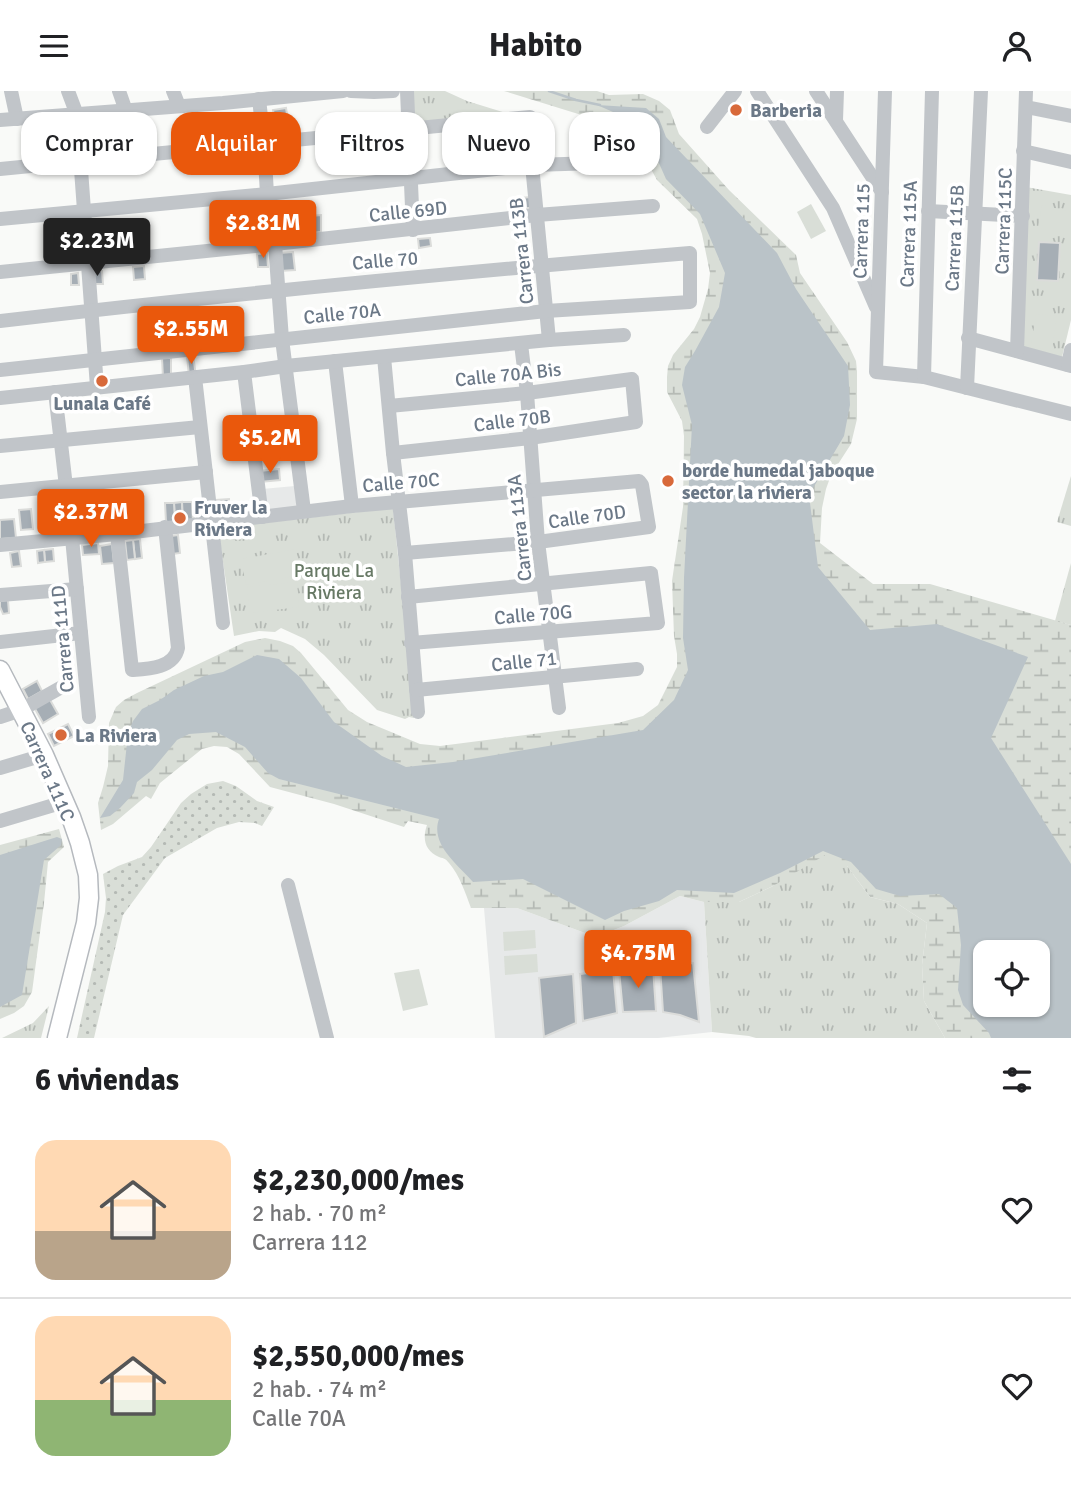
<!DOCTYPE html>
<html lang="es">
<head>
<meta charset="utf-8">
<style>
	:root { --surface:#fff; --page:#f2f2f2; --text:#202124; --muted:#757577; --line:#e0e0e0; --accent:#ea580c }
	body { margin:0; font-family:Signika,sans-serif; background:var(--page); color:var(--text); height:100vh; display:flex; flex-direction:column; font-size:26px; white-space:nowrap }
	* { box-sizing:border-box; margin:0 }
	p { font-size:23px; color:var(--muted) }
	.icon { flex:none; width:38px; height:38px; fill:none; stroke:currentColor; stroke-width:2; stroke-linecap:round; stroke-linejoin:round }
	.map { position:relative; height:947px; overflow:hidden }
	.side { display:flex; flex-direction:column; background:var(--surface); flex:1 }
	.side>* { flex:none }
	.guide { position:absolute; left:21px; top:21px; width:700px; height:63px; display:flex; gap:14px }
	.buttons { position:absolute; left:973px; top:849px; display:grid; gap:14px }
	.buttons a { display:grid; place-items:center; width:77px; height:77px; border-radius:14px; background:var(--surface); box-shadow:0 2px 5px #0004; font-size:35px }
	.price { position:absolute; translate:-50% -60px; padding:0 16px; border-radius:7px; background:var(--accent); color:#fff; font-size:23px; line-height:46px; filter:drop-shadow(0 2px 4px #0008) }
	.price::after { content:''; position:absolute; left:50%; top:42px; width:21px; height:16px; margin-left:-10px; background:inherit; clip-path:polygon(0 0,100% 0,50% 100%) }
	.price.selected { background:#222; color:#fff }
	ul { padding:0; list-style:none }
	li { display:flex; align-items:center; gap:21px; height:175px; padding:0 35px }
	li+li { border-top:2px solid var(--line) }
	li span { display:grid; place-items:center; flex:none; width:196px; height:140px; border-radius:21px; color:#555 }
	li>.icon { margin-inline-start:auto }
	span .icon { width:84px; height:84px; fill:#fffc; stroke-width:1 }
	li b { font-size:30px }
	h2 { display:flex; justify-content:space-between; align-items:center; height:84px; padding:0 35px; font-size:30px }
	.chip { padding:0 24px; border-radius:21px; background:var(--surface); box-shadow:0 2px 5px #0004; font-size:24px; line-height:63px }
	.chip.selected { background:var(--accent); color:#fff }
	header { display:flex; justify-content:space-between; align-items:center; height:91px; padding:0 35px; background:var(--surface); font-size:32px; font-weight:700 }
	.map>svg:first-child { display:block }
	.built { fill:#e7e9e9 }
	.grass { fill:url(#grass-dots) }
	.wetland { fill:url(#wetland-marsh); fill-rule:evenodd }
	.park { fill:url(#park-tufts) }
	.garden { fill:#d9ded7 }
	.water { fill:#bac3c8; fill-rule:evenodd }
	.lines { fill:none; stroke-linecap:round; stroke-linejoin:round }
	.stream { stroke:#bac3c8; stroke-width:2.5 }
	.building { fill:#a6aeb5; stroke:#dbdcda; stroke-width:2 }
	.major-casing { stroke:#b5b9be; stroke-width:21 }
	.minor { stroke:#c1c5c9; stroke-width:14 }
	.major { stroke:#fff; stroke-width:18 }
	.poi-dot { fill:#d8693a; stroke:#fff; stroke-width:2.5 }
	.labels { text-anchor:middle; stroke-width:7; stroke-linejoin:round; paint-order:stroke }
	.poi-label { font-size:19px; font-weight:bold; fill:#6b7887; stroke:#fff; text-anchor:start }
	.street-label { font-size:19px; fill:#6b7887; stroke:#fff }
	.park-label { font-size:19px; fill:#677965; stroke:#fff }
</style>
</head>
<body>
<header><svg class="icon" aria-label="menu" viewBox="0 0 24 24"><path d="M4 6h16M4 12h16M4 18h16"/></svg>Habito<svg class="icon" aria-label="person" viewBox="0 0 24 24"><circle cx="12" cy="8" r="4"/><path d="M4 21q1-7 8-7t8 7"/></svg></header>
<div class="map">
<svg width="1071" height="947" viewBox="0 0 1071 947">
	<defs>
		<pattern id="grass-dots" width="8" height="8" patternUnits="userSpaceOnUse" patternTransform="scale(1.75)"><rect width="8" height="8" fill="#d9ded7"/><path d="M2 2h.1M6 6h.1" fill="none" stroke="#b4b9b4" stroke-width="1.8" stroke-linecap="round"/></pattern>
		<pattern id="wetland-marsh" width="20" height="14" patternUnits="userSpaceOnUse" patternTransform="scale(1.75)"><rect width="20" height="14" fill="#d9ded7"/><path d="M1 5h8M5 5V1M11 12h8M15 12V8" fill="none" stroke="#b4b9b4"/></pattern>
		<pattern id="park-tufts" width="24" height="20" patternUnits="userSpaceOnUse" patternTransform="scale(1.75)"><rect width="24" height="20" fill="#d9ded7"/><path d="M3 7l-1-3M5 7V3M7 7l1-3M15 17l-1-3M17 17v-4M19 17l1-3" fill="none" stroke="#b4b9b4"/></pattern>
	</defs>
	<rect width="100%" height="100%" fill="#f9faf8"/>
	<g class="built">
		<path d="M295 395 297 418 264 421 262 398Z"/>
		<path d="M680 805 704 811 712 941 658 947H495L484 817H517L596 846 624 835Z"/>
	</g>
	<path class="grass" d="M223 690 236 695 257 710 274 716 262 735 255 732 239 731 217 737 165 767 123 824 94 947H77L105 821 106 807 103 783 118 775 142 766 151 756 181 712 191 703 207 693Z"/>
	<g class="wetland">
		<path d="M504 0H597L609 4 643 3 659 10 670 19 679 43 729 99 796 164 800 182 847 251 856 270 857 280V328L851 353 831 384 826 398 822 417 820 452 873 493H930L1071 534V947H945L924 910 922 874 927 832 898 813 870 806 847 775 773 795 739 811H704L680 805 624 835 596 846 517 817H471C465 801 460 785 449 772 445 767 445 768 439 766 425 760 422 748 427 734L408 730 404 736 334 713 270 696 239 663 227 656 214 655 202 658 160 692 151 708 146 705 113 733 101 739 98 712 103 696 108 675 109 632 116 616 124 609 137 602 245 551 265 547 280 550 293 555 301 562 348 619 367 631 420 653 440 655 618 632 643 625 658 614 677 576V563L674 545 672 490 683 416 684 345 682 330 667 301V286L668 275 673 264 694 238 700 226 708 198 710 182 702 143 697 128 657 89 652 80 640 49 630 39ZM985 861H1038V914H985Z"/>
		<path d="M59 738 64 756 48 771 44 812 32 901 24 915 14 922 0 928V754Z"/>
	</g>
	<g class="park">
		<path d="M412 0H445L467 10 519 26 415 36Z"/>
		<path d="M1026 96 1071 104V229L1062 266 1020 255Z"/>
		<path d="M1071 385V435L1057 431Z"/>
		<path d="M393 417 414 619V627L409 626 405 628 377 619 324 564 305 548 281 537 275 541 259 540 234 545 218 437Z"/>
		<path d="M1071 472V534L1055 530Z"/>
		<path d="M825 764 847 775 870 806 898 813 927 832 922 874 924 910 945 947H756L749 945 712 941 704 811H739L773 795Z"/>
		<path d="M49 915 41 947H2L33 932Z"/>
	</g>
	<g class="garden">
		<path d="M811 113 826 140 811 148 797 121Z"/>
		<path d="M1042 114 1071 121V143L1038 137Z"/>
		<path d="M1036 223 1057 225 1052 260 1031 255Z"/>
		<path d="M296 458 300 484 246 494 241 468Z"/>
		<path d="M297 491 299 516 250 522 247 496Z"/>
		<path d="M535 839 536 857 504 860 503 841Z"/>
		<path d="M537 863 538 881 505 884 504 865Z"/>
		<path d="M419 878 428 914 403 920 394 882Z"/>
	</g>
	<g class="water">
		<path d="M597 14 646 17 659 28 666 46 777 162 796 198 848 275 850 314 844 345 809 404 818 476 870 539 937 533 1028 566 991 647 1071 773V947H991L989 942 963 914 958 899 961 854 957 817 939 803 900 805 876 798 851 771 823 760 780 782 734 802 677 799 659 810 624 820 605 829 523 788 473 791C457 773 430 753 439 728L279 688 268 682 245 656 216 641 189 643 177 649 152 679 137 691 134 702 120 717 110 725 100 727 123 689 128 643 133 630 142 618 160 609 174 599 204 585 223 581 257 564 279 568 301 587 334 631 382 665 406 676 453 671 643 639 674 609 688 579 683 547 684 487 692 334 682 294 685 276 695 260 719 216 725 182 700 123 666 88 658 70 647 40 636 31ZM1038 861V914H985V861Z"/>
		<path d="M57 746 62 748 61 754 44 769 22 904 0 916V764Z"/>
	</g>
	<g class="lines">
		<path class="stream" d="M549 0 576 9 600 14"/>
	</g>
	<g class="building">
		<path d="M286 17 288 29 275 30 273 19Z"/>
		<path d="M531 106 532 117H521L520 107Z"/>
		<path d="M321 124V141L312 142 311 125Z"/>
		<path d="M290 128 292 146 277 148 275 130Z"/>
		<path d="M267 129 269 146 249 149 247 132Z"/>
		<path d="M430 147 431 155 419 157 418 148Z"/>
		<path d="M82 149 84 165 74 166 73 150Z"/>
		<path d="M1039 151 1060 152 1058 190 1037 189Z"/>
		<path d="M293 161 295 179 280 180 278 162Z"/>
		<path d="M267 162 268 176H258L257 163Z"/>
		<path d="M144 175 145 188 134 189 133 176Z"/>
		<path d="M91 180H102L103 193H92Z"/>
		<path d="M78 182 79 194H71V183Z"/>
		<path d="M193 264 196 285H189L187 265Z"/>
		<path d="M162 267H171V286L163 287Z"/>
		<path d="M279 378 280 389 260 391 259 380Z"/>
		<path d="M206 408 208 428 195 429 194 409Z"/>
		<path d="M229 408 230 425 217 426 216 409Z"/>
		<path d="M182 411 183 430 175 431 174 412Z"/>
		<path d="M182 411H192L193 430H183Z"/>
		<path d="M165 412H174L175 431H166Z"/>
		<path d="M128 417 129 436H121L120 418Z"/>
		<path d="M31 418 33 438 21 439 19 419Z"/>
		<path d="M110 418H120L121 436 111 437Z"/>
		<path d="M65 420 66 439 57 440 56 421Z"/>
		<path d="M90 420 92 440 75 442 74 422Z"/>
		<path d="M90 420H99L101 440H92Z"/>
		<path d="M56 421 57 440 46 441 44 422Z"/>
		<path d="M14 428 16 447 0 448V429Z"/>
		<path d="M178 444 180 462 172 463 171 445Z"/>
		<path d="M140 448 142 467 135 468 133 449Z"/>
		<path d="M133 449 135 468 127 469 125 450Z"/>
		<path d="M98 452 99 463 83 464 82 454Z"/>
		<path d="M112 453 114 472 102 473 100 455Z"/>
		<path d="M53 458 54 470 45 471 44 459Z"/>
		<path d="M44 459 45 471 38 472 37 460Z"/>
		<path d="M19 460 21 475 12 476 10 462Z"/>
		<path d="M8 509 9 522 3 523 0 516V510Z"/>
		<path d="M37 590 42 600 28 608 23 598Z"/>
		<path d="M49 607 58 623 43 632 34 616Z"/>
		<path d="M68 633 74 645 54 655 48 643Z"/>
		<path d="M693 872 699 931 680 924 663 921 660 875Z"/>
		<path d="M653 876 656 920 623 921 619 879Z"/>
		<path d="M613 879 617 922 583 930 580 883Z"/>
		<path d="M573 883 576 932 544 946 539 887Z"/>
	</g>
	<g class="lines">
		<g class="major-casing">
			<path id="major" d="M0 579 44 664 71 726 80 752 88 784 89 807 86 832 57 947"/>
		</g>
		<g class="minor">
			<path d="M11 0 17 28"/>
			<path d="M68 0 77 24 97 296"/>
			<path d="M119 0 126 20"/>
			<path d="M173 0 179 15"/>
			<path d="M351 0 374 1 393 0"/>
			<path d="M407 0 413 139"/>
			<path d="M757 0 833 117 876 216"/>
			<path d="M816 0 882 101"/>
			<path d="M885 0 876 281 924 286 1071 323"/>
			<path d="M259 8 264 52 267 103 275 153 282 248 304 420"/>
			<path d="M1026 16 1071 25"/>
			<path d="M120 20 123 66"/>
			<path d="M0 29 223 12 343 0"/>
			<path d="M836 29 837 0"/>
			<path d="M707 36 735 0"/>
			<path d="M1023 60 1071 71"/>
			<path d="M0 78 530 26 532 74 549 249"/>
			<path d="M928 120 1023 125"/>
			<path d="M0 128 267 103 532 74 630 71"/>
			<path d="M0 181 275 153 537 124 653 115"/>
			<path d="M0 230C230 203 460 181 690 162V211L546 220 0 279"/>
			<path d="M968 247 1071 275"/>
			<path d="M521 253 527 302 538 451 559 617"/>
			<path d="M1017 260 1026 0"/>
			<path d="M384 266 393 362 405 462 418 621"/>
			<path d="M335 270 352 415"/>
			<path d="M1068 274 1071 259"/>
			<path d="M244 281 262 426"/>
			<path d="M195 286 223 532"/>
			<path d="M924 286 932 0"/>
			<path d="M967 297 981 0"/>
			<path d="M55 301 72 447 89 626"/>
			<path d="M0 307 244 281 286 275 549 249 624 244"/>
			<path d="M389 315 527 302 632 288 636 331 530 347 393 362"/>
			<path d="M0 355 200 336"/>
			<path d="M0 401 206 381"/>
			<path d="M117 443 132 579C149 578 174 577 178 557L165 436"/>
			<path d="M0 454 117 443 352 415 639 390 642 394 649 436 538 451 405 462"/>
			<path d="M0 504 77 498"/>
			<path d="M408 506 651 482 658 532 411 552"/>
			<path d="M0 551 81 542"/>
			<path d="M416 599 637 578"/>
			<path d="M0 626 21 619 60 597"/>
			<path d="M0 677 44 664"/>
			<path d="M0 730 64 711"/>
			<path d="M288 794 327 947"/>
		</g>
		<use href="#major" class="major"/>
	</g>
	<g class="poi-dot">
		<circle cx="736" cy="19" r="7"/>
		<circle cx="102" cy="290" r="7"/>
		<circle cx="668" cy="390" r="7"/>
		<circle cx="180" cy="427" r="7"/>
		<circle cx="61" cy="644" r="7"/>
	</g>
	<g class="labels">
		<g class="poi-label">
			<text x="750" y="26">Barberia</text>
			<text x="102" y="319" text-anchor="middle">Lunala Café</text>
			<text x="682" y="386">borde humedal jaboque<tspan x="682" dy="22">sector la riviera</tspan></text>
			<text x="194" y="423">Fruver la<tspan x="194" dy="22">Riviera</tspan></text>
			<text x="75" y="651">La Riviera</text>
		</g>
		<g class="street-label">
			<text transform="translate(408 120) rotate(-6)" y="7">Calle 69D</text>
			<text transform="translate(1003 130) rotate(-88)" y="7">Carrera 115C</text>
			<text transform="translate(861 140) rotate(-88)" y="7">Carrera 115</text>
			<text transform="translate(908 143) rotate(-88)" y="7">Carrera 115A</text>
			<text transform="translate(954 147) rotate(-87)" y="7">Carrera 115B</text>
			<text transform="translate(521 160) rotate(-96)" y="7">Carrera 113B</text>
			<text transform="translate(385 169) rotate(-5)" y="7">Calle 70</text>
			<text transform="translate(342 222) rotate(-6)" y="7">Calle 70A</text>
			<text transform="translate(508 283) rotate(-6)" y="7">Calle 70A Bis</text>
			<text transform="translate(512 329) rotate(-7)" y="7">Calle 70B</text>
			<text transform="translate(401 391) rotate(-5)" y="7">Calle 70C</text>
			<text transform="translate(587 425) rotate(-8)" y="7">Calle 70D</text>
			<text transform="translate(519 437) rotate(-96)" y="7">Carrera 113A</text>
			<text transform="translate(533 523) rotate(-5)" y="7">Calle 70G</text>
			<text transform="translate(62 548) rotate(-95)" y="7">Carrera 111D</text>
			<text transform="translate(524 570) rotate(-6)" y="7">Calle 71</text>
			<text transform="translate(48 680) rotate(66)" y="7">Carrera 111C</text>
		</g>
		<g class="park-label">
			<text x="334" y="486">Parque La<tspan x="334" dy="22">Riviera</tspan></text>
		</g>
	</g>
</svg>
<div class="buttons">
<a><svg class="icon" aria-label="locate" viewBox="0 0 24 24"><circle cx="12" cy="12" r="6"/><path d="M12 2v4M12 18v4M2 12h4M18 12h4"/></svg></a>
</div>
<b class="price" style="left:263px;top:169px">$2.81M</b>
<b class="price selected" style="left:97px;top:187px">$2.23M</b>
<b class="price" style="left:191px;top:275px">$2.55M</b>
<b class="price" style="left:270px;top:384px">$5.2M</b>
<b class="price" style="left:91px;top:458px">$2.37M</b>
<b class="price" style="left:638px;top:899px">$4.75M</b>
<div class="guide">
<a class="chip">Comprar</a>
<a class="chip selected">Alquilar</a>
<a class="chip">Filtros</a>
<a class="chip">Nuevo</a>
<a class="chip">Piso</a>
</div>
</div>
<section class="side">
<h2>6 viviendas<svg class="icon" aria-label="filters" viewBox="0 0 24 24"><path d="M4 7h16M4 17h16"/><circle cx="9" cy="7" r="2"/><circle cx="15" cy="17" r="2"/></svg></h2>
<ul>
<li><span style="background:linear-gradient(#ffd9b3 65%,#b9a48a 0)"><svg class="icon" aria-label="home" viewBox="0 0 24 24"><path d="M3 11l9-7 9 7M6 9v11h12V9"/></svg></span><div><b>$2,230,000/mes</b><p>2 hab. · 70 m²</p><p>Carrera 112</p></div><svg class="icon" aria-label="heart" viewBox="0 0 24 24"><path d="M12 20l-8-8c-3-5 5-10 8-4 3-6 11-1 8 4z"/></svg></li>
<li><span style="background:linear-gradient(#ffd9b3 60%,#8fb573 0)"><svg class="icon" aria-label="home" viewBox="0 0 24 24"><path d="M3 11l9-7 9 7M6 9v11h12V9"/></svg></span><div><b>$2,550,000/mes</b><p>2 hab. · 74 m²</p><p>Calle 70A</p></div><svg class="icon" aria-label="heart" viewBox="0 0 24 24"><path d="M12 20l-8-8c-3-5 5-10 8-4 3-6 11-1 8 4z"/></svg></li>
</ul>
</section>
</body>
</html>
